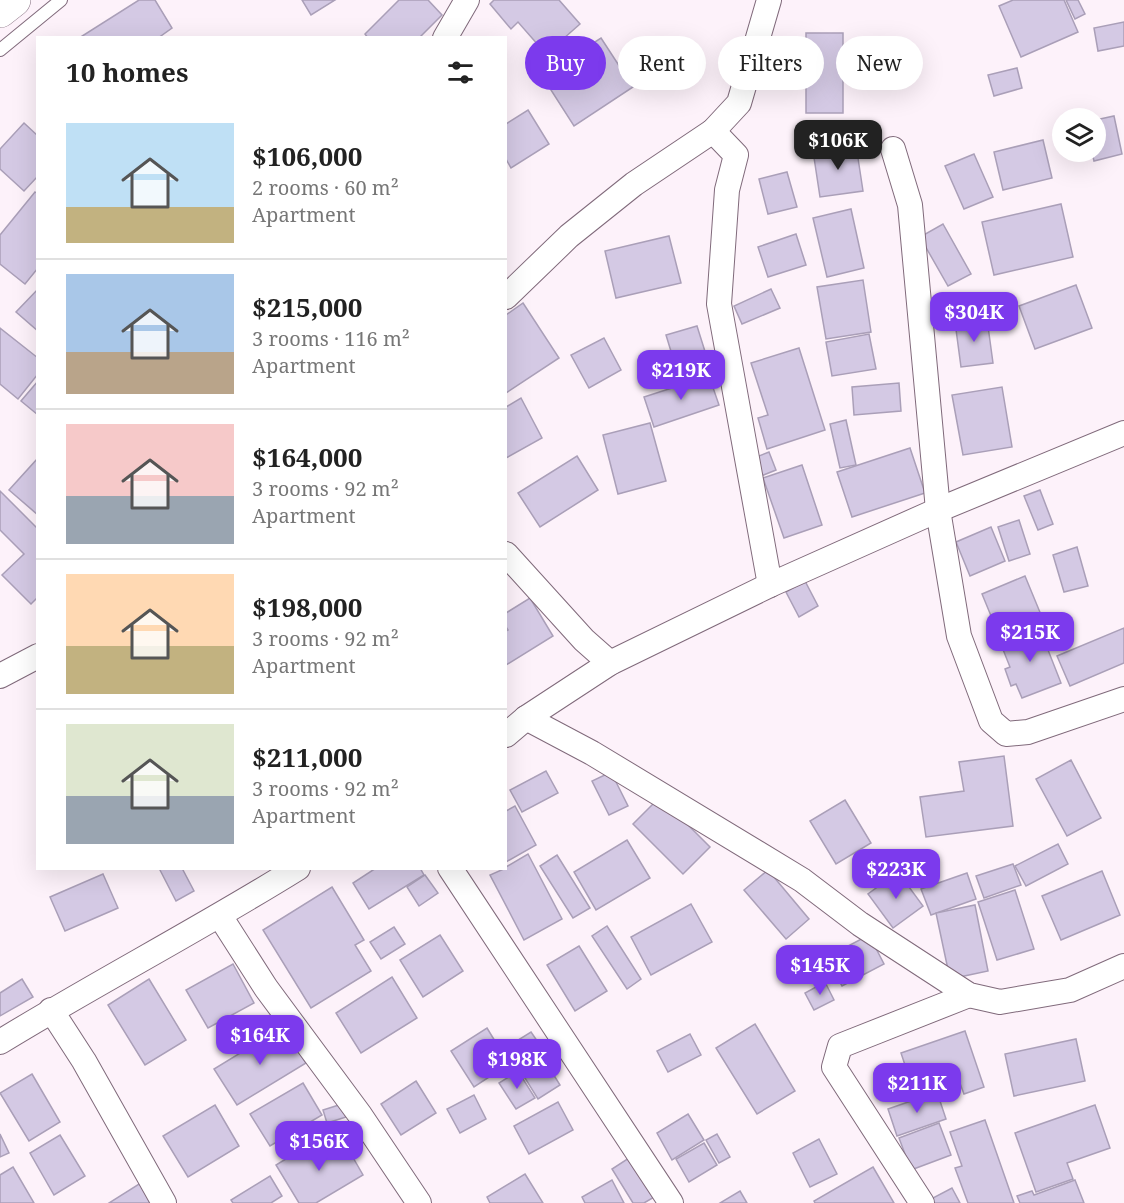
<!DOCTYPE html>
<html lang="en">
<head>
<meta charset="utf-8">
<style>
	:root { --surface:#fff; --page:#f2f2f2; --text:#222; --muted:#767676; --line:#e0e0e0; --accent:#7c3aed }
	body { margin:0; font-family:"Noto Serif",serif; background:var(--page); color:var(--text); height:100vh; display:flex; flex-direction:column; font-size:22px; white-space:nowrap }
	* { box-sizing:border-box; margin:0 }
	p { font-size:20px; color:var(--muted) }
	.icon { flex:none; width:33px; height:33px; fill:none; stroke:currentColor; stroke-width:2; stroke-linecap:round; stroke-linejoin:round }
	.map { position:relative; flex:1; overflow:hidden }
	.details { position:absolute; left:36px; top:36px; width:471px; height:834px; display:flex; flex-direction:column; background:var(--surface); border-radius:0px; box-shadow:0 6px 24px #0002 }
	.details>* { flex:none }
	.hud { position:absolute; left:525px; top:36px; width:508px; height:54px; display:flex; gap:12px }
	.tools { position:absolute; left:1052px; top:108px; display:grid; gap:12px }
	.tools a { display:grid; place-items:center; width:54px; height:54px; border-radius:50%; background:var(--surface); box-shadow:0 6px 24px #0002; font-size:30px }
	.price { position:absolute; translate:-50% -51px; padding:0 14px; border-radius:12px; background:var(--accent); color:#fff; font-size:20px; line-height:39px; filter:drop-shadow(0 2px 3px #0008) }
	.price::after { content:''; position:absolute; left:50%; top:36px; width:18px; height:14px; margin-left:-9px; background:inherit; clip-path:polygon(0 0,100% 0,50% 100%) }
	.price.on { background:#222; color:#fff }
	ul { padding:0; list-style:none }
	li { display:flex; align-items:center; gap:18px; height:150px; padding:0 30px }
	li+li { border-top:2px solid var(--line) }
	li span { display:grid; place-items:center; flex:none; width:168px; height:120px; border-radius:0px; color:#555 }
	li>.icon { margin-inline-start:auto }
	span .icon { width:72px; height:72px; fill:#fffc; stroke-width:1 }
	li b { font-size:26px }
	h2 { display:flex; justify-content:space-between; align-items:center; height:72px; padding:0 30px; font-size:26px }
	.chip { padding:0 21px; border-radius:27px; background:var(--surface); box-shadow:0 6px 24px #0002; font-size:21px; line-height:54px }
	.chip.on { background:var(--accent); color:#fff }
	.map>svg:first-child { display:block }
	.building { fill:#d4c9e4; stroke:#aa9fb8; stroke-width:1.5 }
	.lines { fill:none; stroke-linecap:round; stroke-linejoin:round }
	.lane-casing { stroke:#806a7b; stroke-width:14 }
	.street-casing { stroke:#806a7b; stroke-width:26 }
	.primary-casing { stroke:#806a7b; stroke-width:34 }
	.lane { stroke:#fff; stroke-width:12 }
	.street { stroke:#fff; stroke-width:24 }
	.primary { stroke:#fff; stroke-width:33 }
</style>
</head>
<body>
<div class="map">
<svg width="1124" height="1203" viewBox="0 0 1124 1203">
	<rect width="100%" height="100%" fill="#fdf2fa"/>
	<g class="building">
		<path d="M139 0H155L172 28 158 38H79Z"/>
		<path d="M302 0H335L311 15Z"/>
		<path d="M399 0H428L442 15 419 38H368L365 34Z"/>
		<path d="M494 0H559L580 24 546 54 518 22 511 29 490 4Z"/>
		<path d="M1013 0H1064L1078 32 1021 57 999 6Z"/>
		<path d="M1066 0H1078L1085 14 1075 19Z"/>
		<path d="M1124 22V46L1098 51 1094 28Z"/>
		<rect x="806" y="33" width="37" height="80"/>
		<path d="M601 38 633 87 574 126 542 76Z"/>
		<path d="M1017 68 1022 88 994 96 988 75Z"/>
		<path d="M528 110 549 144 511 168 506 159V124Z"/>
		<path d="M1114 116 1122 154 1094 161 1092 152H1095V120Z"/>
		<path d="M24 123 38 136V176L24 191 0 169V149Z"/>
		<path d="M1043 140 1052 178 1003 190 994 152Z"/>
		<path d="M856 145 863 191 820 197 813 151Z"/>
		<path d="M974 154 993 197 964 209 945 166Z"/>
		<path d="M787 172 797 207 768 214 759 179Z"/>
		<path d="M35 192 38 194V268L25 284 0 264V235Z"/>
		<path d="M1061 204 1073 257 994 275 982 222Z"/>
		<path d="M851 209 864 268 827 277 813 218Z"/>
		<path d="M943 224 971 274 948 286 920 237Z"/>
		<path d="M796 234 806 265 768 277 758 247Z"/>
		<path d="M669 236 681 283 616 298 605 251Z"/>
		<path d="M863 280 871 332 826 339 817 287Z"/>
		<path d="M1076 285 1092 328 1035 349 1019 306Z"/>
		<path d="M38 289V331L16 312Z"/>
		<path d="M771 289 780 308 742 324 734 306Z"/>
		<path d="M523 303 559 358 506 393V315Z"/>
		<path d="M987 319 993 363 961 367 955 322Z"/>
		<path d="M697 326 708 361 677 371 666 335Z"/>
		<path d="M0 328 38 358V374L18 399 0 384Z"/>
		<path d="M869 334 876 369 832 376 826 342Z"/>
		<path d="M604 338 621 370 589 388 571 355Z"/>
		<path d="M799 348 825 430 767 449 758 418 768 415 751 363Z"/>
		<path d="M709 376 719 405 654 427 644 397Z"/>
		<path d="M38 381V415L21 401Z"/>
		<path d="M899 383 901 411 854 415 852 387Z"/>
		<path d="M1002 387 1012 447 963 455 952 395Z"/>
		<path d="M521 398 542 438 506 458V407Z"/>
		<path d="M846 420 856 465 840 468 830 424Z"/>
		<path d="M650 423 666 481 618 494 603 435Z"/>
		<path d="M910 448 925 493 852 517 837 472Z"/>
		<path d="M769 452 776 470 756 478 749 460Z"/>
		<path d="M577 456 598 490 540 527 518 493Z"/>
		<path d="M38 458V515L9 490Z"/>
		<path d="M802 465 822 525 784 538 763 478Z"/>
		<path d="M1040 490 1053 524 1038 530 1024 496Z"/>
		<path d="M0 491 38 529V597L31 604 2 575 24 554 0 530Z"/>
		<path d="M1019 520 1030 554 1009 561 998 527Z"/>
		<path d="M991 527 1005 561 970 576 956 542Z"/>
		<path d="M1077 547 1088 586 1064 592 1053 555Z"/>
		<path d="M1025 576 1044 622 1001 640 982 594Z"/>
		<path d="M805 581 818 606 799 617 786 592Z"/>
		<path d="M530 598 553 636 506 665V631L508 630 506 627V613Z"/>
		<path d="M1039 627 1061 683 1022 698 1016 684 1011 686 1005 669 1010 667 1000 642Z"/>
		<path d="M1124 628V663L1070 686 1057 656Z"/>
		<path d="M1004 756 1013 826 926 837 920 797 964 791 959 762Z"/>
		<path d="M1071 760 1101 818 1067 836 1036 779Z"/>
		<path d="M546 771 558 793 522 812 510 790Z"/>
		<path d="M611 772 628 806 609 815 592 781Z"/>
		<path d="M660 797 710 847 683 874 633 824Z"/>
		<path d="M845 800 871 843 836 864 810 821Z"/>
		<path d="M515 806 536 845 506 862V811Z"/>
		<path d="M627 840 650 878 596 910 574 872Z"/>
		<path d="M1058 844 1068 864 1026 886 1015 866Z"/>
		<path d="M528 854 562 919 524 940 490 875 506 868V867Z"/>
		<path d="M557 855 590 908 573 918 540 866Z"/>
		<path d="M1013 864 1021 885 984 898 976 876Z"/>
		<path d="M163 868H186L183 870 194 891 176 901 160 870Z"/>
		<path d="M376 868H420L424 875 369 909 353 883Z"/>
		<path d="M768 870 809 919 786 939 744 890Z"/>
		<path d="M1102 871 1120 915 1061 940 1042 896Z"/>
		<path d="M898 872 923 906 893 928 868 894Z"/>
		<path d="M967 873 976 899 931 915 921 889Z"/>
		<path d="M103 874 118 908 65 931 50 897Z"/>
		<path d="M425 875 438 893 419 906 407 887Z"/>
		<path d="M332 887 364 940 355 945 371 971 311 1008 263 930Z"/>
		<path d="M1015 890 1034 949 997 960 978 902Z"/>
		<path d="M691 904 712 942 651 975 631 937Z"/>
		<path d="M975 905 988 971 950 979 936 913Z"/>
		<path d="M607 926 641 979 627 989 592 936Z"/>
		<path d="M394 927 405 944 381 959 370 942Z"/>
		<path d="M440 935 463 971 423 997 400 960Z"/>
		<path d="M869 935 884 964 842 986 827 957Z"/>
		<path d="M579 946 607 991 575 1011 547 965Z"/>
		<path d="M233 964 254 1003 208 1028 186 990Z"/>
		<path d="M392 977 417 1018 361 1053 336 1013Z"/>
		<path d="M22 979 33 997 0 1016V993Z"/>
		<path d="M149 979 186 1040 145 1065 108 1005Z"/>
		<path d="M825 982 834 1000 814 1010 805 993Z"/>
		<path d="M755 1024 795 1091 757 1114 716 1048Z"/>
		<path d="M283 1027 306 1063 237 1105 214 1069Z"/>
		<path d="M487 1028 509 1064 474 1087 451 1051Z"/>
		<path d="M965 1031 984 1087 964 1094 958 1078 892 1101 883 1076 906 1068 901 1053Z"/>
		<path d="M531 1032 542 1048 515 1065 504 1049Z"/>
		<path d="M690 1034 701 1055 668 1072 657 1051Z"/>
		<path d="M1076 1039 1085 1081 1014 1096 1005 1054Z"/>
		<path d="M542 1056 560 1085 538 1099 520 1070Z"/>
		<path d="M518 1071 535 1098 516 1109 499 1083Z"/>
		<path d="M32 1074 60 1122 29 1141 0 1093Z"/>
		<path d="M416 1081 436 1113 401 1135 381 1104Z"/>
		<path d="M303 1083 322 1115 270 1146 250 1114Z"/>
		<path d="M937 1092 946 1119 897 1136 888 1109Z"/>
		<path d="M474 1095 486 1119 460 1133 447 1109Z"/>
		<path d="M558 1102 573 1130 529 1154 514 1126Z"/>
		<path d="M342 1104 346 1117 327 1123 323 1110Z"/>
		<path d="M215 1105 239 1146 188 1177 163 1136Z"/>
		<path d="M1095 1105 1110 1148 1067 1163 1073 1179 1036 1192 1015 1133Z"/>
		<path d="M688 1114 704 1140 672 1160 657 1133Z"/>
		<path d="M985 1120 1014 1203H968L955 1168 962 1166 950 1132Z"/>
		<path d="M939 1123 951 1155 911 1170 899 1138Z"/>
		<path d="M0 1134 9 1153 0 1157Z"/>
		<path d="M717 1134 730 1157 719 1163 706 1140Z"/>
		<path d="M60 1135 85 1176 54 1195 30 1153Z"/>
		<path d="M819 1139 837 1174 810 1187 793 1153Z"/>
		<path d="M315 1141 323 1155 344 1142 363 1175 316 1203H299L276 1165Z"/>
		<path d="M704 1143 717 1165 689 1182 676 1159Z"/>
		<path d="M632 1156 656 1196 644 1203H633L612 1169Z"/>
		<path d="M13 1167 34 1203H0V1175Z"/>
		<path d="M873 1167 894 1203H815L814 1201Z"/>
		<path d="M525 1174 543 1203H490L487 1197Z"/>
		<path d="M270 1176 282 1196 271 1203H233L231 1200Z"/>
		<path d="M147 1179 162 1203H109Z"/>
		<path d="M612 1180 624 1203H585L582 1197Z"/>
		<path d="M1075 1180 1084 1203H1020L1017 1196 1032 1191 1034 1195Z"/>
		<path d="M952 1188 960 1203H930L929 1200Z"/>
		<path d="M740 1191 747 1203H720Z"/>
	</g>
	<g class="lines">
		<g class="lane-casing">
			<path id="lane" d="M0 50 61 0"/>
		</g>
		<g class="street-casing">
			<g id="street">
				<path d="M445 38 467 0"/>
				<path d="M713 131 736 155 727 190 719 304 770 585"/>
				<path d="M893 149 910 205 938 510 959 636 991 721 1006 734 1028 732 1124 699"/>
				<path d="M506 297 569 236 634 184 713 131 739 103 769 0"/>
				<path d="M506 554 584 640 610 663"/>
				<path d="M0 676 38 656"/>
				<path d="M526 718 592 753 802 880 860 924 969 995 1000 1002 1070 990 1124 966"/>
				<path d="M506 735 526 718 610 663 770 585 938 510 1124 433"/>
				<path d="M450 868 671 1203"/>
				<path d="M220 916 266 988 360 1115 419 1203"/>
				<path d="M51 1010 84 1061 164 1203"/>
				<path d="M0 1042C98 982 200 929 298 868"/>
				<path d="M922 1203 834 1067 840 1046 969 995"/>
			</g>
		</g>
		<g class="primary-casing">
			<path id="primary" d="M0 11 14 0"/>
		</g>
		<use href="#lane" class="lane"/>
		<use href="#street" class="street"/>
		<use href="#primary" class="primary"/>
	</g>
</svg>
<div class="tools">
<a><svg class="icon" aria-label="layers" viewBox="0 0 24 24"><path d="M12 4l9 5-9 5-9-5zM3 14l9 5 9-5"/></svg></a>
</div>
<b class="price on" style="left:838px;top:171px">$106K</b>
<b class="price" style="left:974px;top:343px">$304K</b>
<b class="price" style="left:681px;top:401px">$219K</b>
<b class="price" style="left:1030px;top:663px">$215K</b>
<b class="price" style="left:896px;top:900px">$223K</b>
<b class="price" style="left:820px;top:996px">$145K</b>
<b class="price" style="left:260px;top:1066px">$164K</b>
<b class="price" style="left:517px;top:1090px">$198K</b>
<b class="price" style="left:917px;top:1114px">$211K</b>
<b class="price" style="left:319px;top:1172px">$156K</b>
<div class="hud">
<a class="chip on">Buy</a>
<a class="chip">Rent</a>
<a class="chip">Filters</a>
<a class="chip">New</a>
</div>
<section class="details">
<h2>10 homes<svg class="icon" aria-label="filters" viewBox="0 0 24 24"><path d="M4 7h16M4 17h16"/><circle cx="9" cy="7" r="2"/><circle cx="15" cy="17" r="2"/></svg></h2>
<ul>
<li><span style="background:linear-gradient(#bfe0f5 70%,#c2b280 0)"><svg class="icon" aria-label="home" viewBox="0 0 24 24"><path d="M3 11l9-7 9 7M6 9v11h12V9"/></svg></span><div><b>$106,000</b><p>2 rooms · 60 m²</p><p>Apartment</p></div></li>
<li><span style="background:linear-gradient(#a9c7e8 65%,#b9a48a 0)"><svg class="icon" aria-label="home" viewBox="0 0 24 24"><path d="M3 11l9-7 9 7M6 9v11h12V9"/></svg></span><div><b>$215,000</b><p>3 rooms · 116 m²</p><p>Apartment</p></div></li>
<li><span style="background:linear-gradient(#f6c9c9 60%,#9aa5b1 0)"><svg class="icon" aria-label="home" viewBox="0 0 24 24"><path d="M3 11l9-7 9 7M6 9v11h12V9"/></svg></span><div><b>$164,000</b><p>3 rooms · 92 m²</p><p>Apartment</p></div></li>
<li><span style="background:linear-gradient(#ffd9b3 60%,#c2b280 0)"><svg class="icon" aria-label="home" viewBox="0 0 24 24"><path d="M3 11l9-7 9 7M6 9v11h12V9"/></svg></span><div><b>$198,000</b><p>3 rooms · 92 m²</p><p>Apartment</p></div></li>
<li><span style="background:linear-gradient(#dfe7d0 60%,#9aa5b1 0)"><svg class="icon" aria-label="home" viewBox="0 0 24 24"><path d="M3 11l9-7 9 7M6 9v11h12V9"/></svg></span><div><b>$211,000</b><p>3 rooms · 92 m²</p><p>Apartment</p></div></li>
</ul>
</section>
</div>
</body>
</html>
